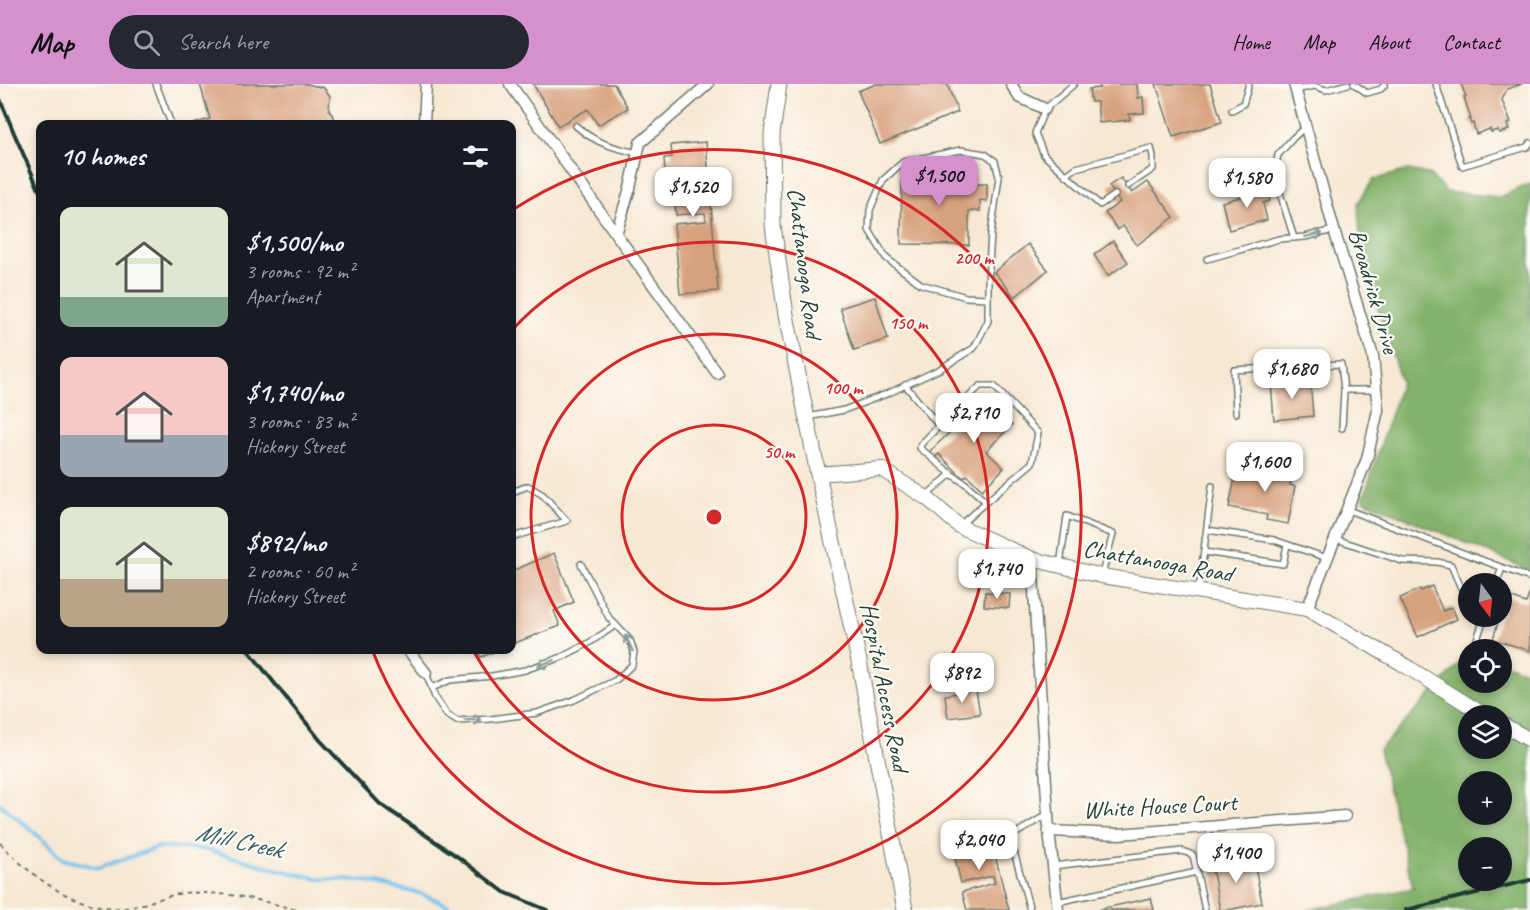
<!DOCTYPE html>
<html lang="en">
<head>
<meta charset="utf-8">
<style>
	:root { --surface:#171b24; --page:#242831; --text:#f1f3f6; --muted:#9ea1a6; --accent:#d690ce }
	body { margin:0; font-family:Caveat,sans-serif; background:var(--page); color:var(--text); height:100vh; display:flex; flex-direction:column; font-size:22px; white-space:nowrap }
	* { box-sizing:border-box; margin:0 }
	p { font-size:20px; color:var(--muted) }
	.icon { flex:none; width:33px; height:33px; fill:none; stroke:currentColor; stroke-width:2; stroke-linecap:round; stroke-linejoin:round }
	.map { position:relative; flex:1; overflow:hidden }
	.drawer { position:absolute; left:36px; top:36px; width:480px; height:534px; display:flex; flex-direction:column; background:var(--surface); border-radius:12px; box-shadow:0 3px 9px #0003 }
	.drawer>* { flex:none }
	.needle { width:39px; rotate:165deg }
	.fabs { position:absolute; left:1458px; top:489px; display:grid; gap:12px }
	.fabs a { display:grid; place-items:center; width:54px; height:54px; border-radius:50%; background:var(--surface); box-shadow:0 3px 9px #0003; font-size:30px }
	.price { position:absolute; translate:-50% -51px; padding:0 14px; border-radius:12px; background:#fff; color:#222; font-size:20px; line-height:39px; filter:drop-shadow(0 2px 3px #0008) }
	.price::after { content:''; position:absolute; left:50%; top:36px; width:18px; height:14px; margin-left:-9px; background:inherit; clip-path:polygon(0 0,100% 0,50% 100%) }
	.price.on { background:var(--accent); color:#111 }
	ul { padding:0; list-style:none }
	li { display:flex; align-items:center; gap:18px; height:150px; padding:0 24px }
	li span { display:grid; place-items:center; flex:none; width:168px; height:120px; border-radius:12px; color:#555 }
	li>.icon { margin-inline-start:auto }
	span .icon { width:72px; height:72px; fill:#fffc; stroke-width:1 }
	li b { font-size:26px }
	h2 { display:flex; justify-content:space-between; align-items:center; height:72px; padding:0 24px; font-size:26px }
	header { display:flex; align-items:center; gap:36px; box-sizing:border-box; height:84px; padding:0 30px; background:var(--accent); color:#111 }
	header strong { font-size:28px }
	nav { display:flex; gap:33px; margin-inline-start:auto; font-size:21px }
	.search { width:420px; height:54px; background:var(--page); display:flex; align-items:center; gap:15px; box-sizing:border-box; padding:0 21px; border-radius:33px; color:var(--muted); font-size:22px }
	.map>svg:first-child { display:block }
	.forest { fill:#84b26c; stroke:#527850; stroke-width:1.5; fill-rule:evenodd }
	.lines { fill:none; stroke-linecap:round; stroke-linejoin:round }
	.stream { stroke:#73c2ee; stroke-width:4 }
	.building { fill:#d8a17e }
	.service-casing { stroke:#6b796c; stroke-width:8 }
	.minor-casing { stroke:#6b796c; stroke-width:13 }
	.tertiary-casing { stroke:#6b796c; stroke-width:16 }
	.secondary-casing { stroke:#6b796c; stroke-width:17 }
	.path { stroke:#6b796c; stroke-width:2; stroke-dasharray:4.5 4.5; stroke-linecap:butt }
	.service { stroke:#fff; stroke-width:5 }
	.minor { stroke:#fff; stroke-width:10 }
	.tertiary { stroke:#fff; stroke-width:14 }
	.secondary { stroke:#fff; stroke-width:15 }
	.rail { stroke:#1f3d34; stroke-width:4 }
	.oneway { stroke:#8f9e9a }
	.ring { fill:none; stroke:#d62828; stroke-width:3 }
	.labels { text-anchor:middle; stroke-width:4.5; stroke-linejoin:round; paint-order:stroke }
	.street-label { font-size:24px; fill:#1f3d34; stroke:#fdfcf7 }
	.water-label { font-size:26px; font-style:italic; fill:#345e62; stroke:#fdfcf7 }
	.centre { fill:#d62828; stroke:#fdfcf7; stroke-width:3 }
	.ring-label { font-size:18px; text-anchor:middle; font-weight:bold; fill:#d62828; stroke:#fdfcf7; stroke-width:4.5; stroke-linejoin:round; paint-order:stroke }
</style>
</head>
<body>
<header>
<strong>Map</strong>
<div class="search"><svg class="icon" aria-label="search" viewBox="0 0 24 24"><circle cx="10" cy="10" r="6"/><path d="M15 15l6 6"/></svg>Search here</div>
<nav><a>Home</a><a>Map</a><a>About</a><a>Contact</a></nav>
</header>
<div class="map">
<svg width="1530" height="826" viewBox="0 0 1530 826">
	<rect width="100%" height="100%" fill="#fdfcf7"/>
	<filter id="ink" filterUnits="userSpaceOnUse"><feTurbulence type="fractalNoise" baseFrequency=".0167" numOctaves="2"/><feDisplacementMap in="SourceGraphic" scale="12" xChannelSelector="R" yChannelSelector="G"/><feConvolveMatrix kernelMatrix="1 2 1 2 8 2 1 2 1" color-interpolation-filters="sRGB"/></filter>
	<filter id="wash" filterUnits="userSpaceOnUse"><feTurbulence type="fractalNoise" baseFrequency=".008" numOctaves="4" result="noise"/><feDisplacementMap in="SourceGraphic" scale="24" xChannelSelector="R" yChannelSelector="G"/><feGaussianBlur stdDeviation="1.35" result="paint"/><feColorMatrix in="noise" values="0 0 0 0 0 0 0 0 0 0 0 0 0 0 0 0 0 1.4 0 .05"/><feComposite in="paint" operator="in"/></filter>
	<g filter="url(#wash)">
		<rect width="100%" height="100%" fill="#f7e8d3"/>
		<g class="forest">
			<path d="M1408 86 1428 90 1447 108 1499 113 1530 100V486L1363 416 1401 298 1361 170 1358 119 1373 96Z"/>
			<path d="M1468 571V598H1502V579L1530 588V826H1308L1413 804 1379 666ZM1468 632H1502V664H1468ZM1468 698H1502V730H1468ZM1468 764H1502V796H1468Z"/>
		</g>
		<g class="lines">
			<path class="stream" d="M0 720 34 748 63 775 98 784 159 763 204 765 276 785 318 795 364 797 419 809 448 821 452 826"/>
		</g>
		<g id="blocks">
			<g class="building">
				<path d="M200 0H307L324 4 330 12 329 26 338 40H193L210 35Z"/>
				<path d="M533 0H614L628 24 598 41 588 25 558 42Z"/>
				<path d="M876 0H947L958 28 880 60 858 7Z"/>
				<path d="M1099 0H1137L1138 14 1143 13 1144 29 1129 30 1130 36 1099 39 1097 18H1091L1089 5 1100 4Z"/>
				<path d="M1156 0H1210L1222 38 1173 53Z"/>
				<path d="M1461 0H1522L1507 5 1502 16 1511 39 1507 40 1509 46 1499 49 1498 46 1491 48 1490 45 1476 50 1473 39 1471 40 1469 35H1471L1464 13H1466Z"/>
				<path d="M706 58 718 207 680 210 674 140 706 137 705 129 676 131 672 88 665 89 664 74 672 73 671 61Z"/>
				<path d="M902 87 974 88V100H987V117L980 116V127H969V161L901 160Z"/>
				<path d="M1121 94 1132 109 1148 98 1174 133 1137 161 1123 142 1118 146 1105 129 1120 118 1109 102Z"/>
				<path d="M1267 102 1270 117 1263 119 1267 136 1229 146 1222 118 1255 109 1254 105Z"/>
				<path d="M1113 157 1128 178 1108 192 1094 171Z"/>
				<path d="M1028 160 1048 186 1015 213 994 188Z"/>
				<path d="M875 213 888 255 854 266 840 224Z"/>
				<path d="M1310 295 1313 332 1274 336 1271 299Z"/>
				<path d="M986 314 1012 341 986 367 1004 384 982 406 967 391 963 394 939 370 933 375 928 369Z"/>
				<path d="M1259 378 1294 385 1290 401 1295 402 1288 440 1266 436 1267 431 1229 423 1236 389 1256 393Z"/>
				<path d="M554 469 574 518 554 527 560 542 512 560V487Z"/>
				<path d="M1432 502 1443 527 1452 523 1457 535 1418 553 1400 514 1420 505 1421 507Z"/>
				<path d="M985 508 1010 510 1009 524 984 522Z"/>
				<path d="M1530 508V567L1493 555 1500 532H1502V528L1507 512 1526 519Z"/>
				<path d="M477 566H499L481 573Z"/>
				<path d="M976 606 980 630 948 634 945 611Z"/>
				<path d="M988 744 1009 826H967L962 808 995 799 993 792 961 799 950 754Z"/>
				<path d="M1240 772 1243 785 1255 783 1262 819 1228 826H1220L1211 778Z"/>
				<path d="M1151 814 1154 826H1100V825Z"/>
			</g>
		</g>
	</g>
	<g filter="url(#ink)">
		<use href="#blocks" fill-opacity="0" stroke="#6b796c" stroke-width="1.5"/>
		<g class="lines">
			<g class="service-casing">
				<g id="service">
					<path d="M156 0 171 40"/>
					<path d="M1074 0 1045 25 1035 49 1044 71 1100 121 1115 111"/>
					<path d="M1354 0 1367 9 1381 5 1385 0"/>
					<path d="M1436 0 1462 82 1527 63 1530 59"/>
					<path d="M1296 6 1314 2 1326 6 1348 0"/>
					<path d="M1232 26 1243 20 1249 0"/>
					<path d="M576 42C595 59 614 64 638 69"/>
					<path d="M1066 91 1076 84 1151 64 1153 72V85L1128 102"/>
					<path d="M1294 154 1274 90 1278 71 1293 54 1305 43"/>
					<path d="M1207 175 1279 155 1305 153 1334 146"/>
					<path d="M905 301 939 342 921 360 920 364 951 390 966 400 986 418 1032 379 1038 349 994 302H980L939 342"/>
					<path d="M1236 329 1234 286 1341 280 1344 306H1377"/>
					<path d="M808 333 844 326 889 309 940 285 974 264 988 237V198L991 150 999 93 995 77 985 70 961 66 903 78 883 96 870 126 869 146 886 174 921 200 966 213 988 214"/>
					<path d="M1342 344 1344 306"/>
					<path d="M512 408 528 402 543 411 567 437 512 453"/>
					<path d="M926 412 951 390"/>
					<path d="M1348 426 1530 494"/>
					<path d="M960 441 986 418"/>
					<path d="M1207 446 1274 456 1327 474"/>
					<path d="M1336 455 1402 477 1437 478 1451 481 1468 520"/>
					<path d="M1204 468 1283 480 1287 461"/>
					<path d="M1060 481 1067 432 1113 450 1102 490"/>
					<path d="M1496 500 1502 484"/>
					<path d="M1199 506 1212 402"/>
					<path d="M1477 555 1485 532"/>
					<path d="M426 589 435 613 447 631 457 637 491 635 537 629 574 616 616 596 632 581 634 568 630 556 609 534 581 480"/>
					<path d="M432 604 450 596 492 592 525 586 562 573 589 559 616 541"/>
					<path d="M1053 782 1182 767 1193 771 1205 826"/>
					<path d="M1057 818 1197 788"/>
					<path d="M1030 826 1010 753 1048 730"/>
				</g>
			</g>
			<g class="minor-casing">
				<g id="minor">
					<path d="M510 0 616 150 717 289"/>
					<path d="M1011 0 1019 13 1045 25"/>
					<path d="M1294 0 1334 146 1373 272 1378 326 1367 375 1307 525"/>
					<path d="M424 40 426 0"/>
					<path d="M616 150 630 104 640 59 708 0"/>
					<path d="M1032 475 1049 747 1058 826"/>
					<path d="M408 566 426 589"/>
					<path d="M1049 747 1119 750 1345 732"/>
				</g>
			</g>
			<g class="tertiary-casing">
				<g id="tertiary">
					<path d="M818 390 881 385 928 415 959 442 1032 475 1102 492 1307 525 1401 579 1486 632"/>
					<path d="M1502 640 1530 656"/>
				</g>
			</g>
			<g class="secondary-casing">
				<path id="secondary" d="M779 0 772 50 773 142 786 231 818 390 859 577 905 826"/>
			</g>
			<path class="path" d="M0 759C32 793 74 826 125 824 145 821 164 812 183 809 191 808 199 809 206 809 238 810 267 818 297 826"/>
			<use href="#service" class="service"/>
			<use href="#minor" class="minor"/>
			<use href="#tertiary" class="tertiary"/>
			<use href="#secondary" class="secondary"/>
			<g class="rail">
				<path d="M0 15 14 49 40 108"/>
				<path d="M248 566 320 656 380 720 458 773 504 808 547 826"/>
				<path d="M1406 826 1530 796"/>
			</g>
		</g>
		<defs><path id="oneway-shaft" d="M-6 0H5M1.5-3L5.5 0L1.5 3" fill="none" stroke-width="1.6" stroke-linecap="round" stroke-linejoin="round" transform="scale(1.5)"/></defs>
		<g class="oneway">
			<use href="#oneway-shaft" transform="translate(1314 151) rotate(-12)"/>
			<use href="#oneway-shaft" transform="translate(629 559) rotate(-115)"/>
			<use href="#oneway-shaft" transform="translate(546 579) rotate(160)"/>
			<use href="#oneway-shaft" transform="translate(473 636) rotate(-2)"/>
		</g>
	</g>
	<g class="ring">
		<circle cx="714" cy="433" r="92"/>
		<circle cx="714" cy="433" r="183"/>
		<path d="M513 245A275 275 0 1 1 473 566"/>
		<path d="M514 125A367 367 0 1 1 373 568"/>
	</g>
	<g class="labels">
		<g class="street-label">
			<text transform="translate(805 179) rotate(83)" y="8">Chattanooga Road</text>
			<text transform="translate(1374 207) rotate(74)" y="8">Broadrick Drive</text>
			<text transform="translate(1158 477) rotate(10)" y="8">Chattanooga Road</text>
			<text transform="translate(885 603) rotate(79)" y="8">Hospital Access Road</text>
			<text transform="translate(1160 722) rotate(-3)" y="8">White House Court</text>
		</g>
		<g class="water-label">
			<text transform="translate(239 756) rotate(12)" y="9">Mill Creek</text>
		</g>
	</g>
	<circle cx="714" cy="433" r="9" class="centre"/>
	<g class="ring-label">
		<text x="974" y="180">200 m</text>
		<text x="908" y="245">150 m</text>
		<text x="843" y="310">100 m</text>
		<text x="779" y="374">50 m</text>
	</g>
</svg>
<div class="fabs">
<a><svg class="needle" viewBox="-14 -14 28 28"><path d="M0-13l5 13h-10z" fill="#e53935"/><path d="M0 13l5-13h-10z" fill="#9ea1a6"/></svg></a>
<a><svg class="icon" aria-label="locate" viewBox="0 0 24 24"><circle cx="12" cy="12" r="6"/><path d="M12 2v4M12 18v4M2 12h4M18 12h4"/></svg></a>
<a><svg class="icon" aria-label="layers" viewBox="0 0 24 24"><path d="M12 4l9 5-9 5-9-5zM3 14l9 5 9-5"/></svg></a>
<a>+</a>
<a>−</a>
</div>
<b class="price on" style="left:939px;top:123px">$1,500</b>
<b class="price" style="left:1247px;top:125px">$1,580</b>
<b class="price" style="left:693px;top:134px">$1,520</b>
<b class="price" style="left:1292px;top:316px">$1,680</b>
<b class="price" style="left:974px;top:360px">$2,710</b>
<b class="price" style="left:1265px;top:409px">$1,600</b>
<b class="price" style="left:997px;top:516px">$1,740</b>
<b class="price" style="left:962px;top:620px">$892</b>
<b class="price" style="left:979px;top:787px">$2,040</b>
<b class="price" style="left:1236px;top:800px">$1,400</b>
<section class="drawer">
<h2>10 homes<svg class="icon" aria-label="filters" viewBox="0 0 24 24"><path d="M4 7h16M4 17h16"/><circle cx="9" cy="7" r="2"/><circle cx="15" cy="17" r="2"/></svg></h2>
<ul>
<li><span style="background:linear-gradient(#dfe7d0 75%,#7fa58c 0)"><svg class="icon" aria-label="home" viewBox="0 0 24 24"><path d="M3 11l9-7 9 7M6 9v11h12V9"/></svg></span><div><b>$1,500/mo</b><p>3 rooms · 92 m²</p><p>Apartment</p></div></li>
<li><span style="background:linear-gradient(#f6c9c9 65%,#9aa5b1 0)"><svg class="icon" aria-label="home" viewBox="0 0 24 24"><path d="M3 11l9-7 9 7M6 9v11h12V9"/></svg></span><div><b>$1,740/mo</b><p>3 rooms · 83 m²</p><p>Hickory Street</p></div></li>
<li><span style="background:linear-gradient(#dfe7d0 60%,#b9a48a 0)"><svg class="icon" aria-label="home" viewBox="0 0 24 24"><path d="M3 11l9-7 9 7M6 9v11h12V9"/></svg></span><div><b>$892/mo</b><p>2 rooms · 60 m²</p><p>Hickory Street</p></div></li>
</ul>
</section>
</div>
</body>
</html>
